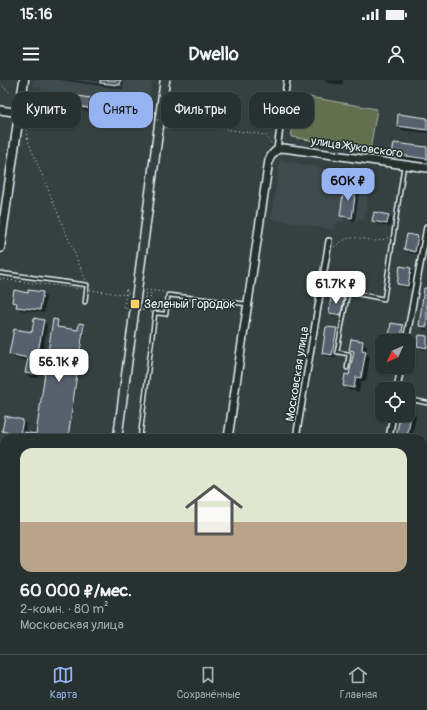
<!DOCTYPE html>
<html lang="ru">
<head>
<meta charset="utf-8">
<style>
	:root { --surface:#273130; --page:#2f3938; --text:#f1f3f6; --muted:#a4a9ab; --line:#434c4c; --accent:#95b2f1 }
	body { margin:0; font-family:Pangolin,sans-serif; background:var(--page); color:var(--text); height:100vh; display:flex; flex-direction:column; font-size:15px; white-space:nowrap }
	* { box-sizing:border-box; margin:0 }
	p { font-size:13px; color:var(--muted) }
	.icon { flex:none; width:22px; height:22px; fill:none; stroke:currentColor; stroke-width:2; stroke-linecap:round; stroke-linejoin:round }
	.map { position:relative; flex:1; overflow:hidden }
	.details { position:absolute; left:0px; top:354px; width:427px; height:220px; display:flex; flex-direction:column; background:var(--surface); border-radius:12px 12px 0 0; box-shadow:0 1px 3px #0004,0 0 0 1px var(--line) }
	.details>* { flex:none }
	.hud { position:absolute; left:12px; top:12px; width:403px; height:36px; display:flex; gap:8px }
	.needle { width:26px; rotate:226deg }
	.buttons { position:absolute; left:375px; top:254px; display:grid; gap:8px }
	.buttons a { display:grid; place-items:center; width:40px; height:40px; border-radius:8px; background:var(--surface); box-shadow:0 1px 3px #0004,0 0 0 1px var(--line); font-size:20px }
	.price { position:absolute; translate:-50% -34px; padding:0 9px; border-radius:8px; background:#fff; color:#222; font-size:13px; line-height:26px; filter:drop-shadow(0 1px 2px #0008) }
	.price::after { content:''; position:absolute; left:50%; top:24px; width:12px; height:9px; margin-left:-6px; background:inherit; clip-path:polygon(0 0,100% 0,50% 100%) }
	.price.on { background:var(--accent); color:#111 }
	ul { padding:0; list-style:none }
	li { display:grid; align-content:center; gap:8px; height:212px; padding:0 20px }
	li span { display:grid; place-items:center; height:124px; border-radius:12px; color:#555 }
	li>.icon { margin-inline-start:auto }
	span .icon { width:72px; height:72px; fill:#fffc; stroke-width:1 }
	li b { font-size:17px }
	.chip { padding:0 14px; border-radius:12px; background:var(--surface); box-shadow:0 1px 3px #0004,0 0 0 1px var(--line); font-size:14px; line-height:36px }
	.chip.on { background:var(--accent); color:#111 }
	.status { display:flex; justify-content:space-between; align-items:center; height:28px; padding:0 20px; background:var(--surface); direction:ltr }
	.status svg { height:11px; fill:currentColor }
	header { display:flex; justify-content:space-between; align-items:center; height:52px; padding:0 20px; background:var(--surface); font-size:18px; font-weight:800 }
	.tabs { display:flex; justify-content:space-around; align-items:center; height:56px; border-top:1px solid var(--line); background:var(--surface); font-size:11px; color:var(--muted) }
	.tabs a { display:grid; justify-items:center; gap:2px }
	.tabs .on { color:var(--accent) }
	.map>svg:first-child { display:block }
	.built { fill:#3e4b4e }
	.green { fill:#636f50; stroke:#a6b0a4 }
	.shadow { fill:#0007 }
	.building { fill:#54626e; stroke:#e8f1f8 }
	.lines { fill:none; stroke-linecap:round; stroke-linejoin:round }
	.lane-casing { stroke:#e8f1f8; stroke-width:5.5 }
	.street-casing { stroke:#e8f1f8; stroke-width:8 }
	.secondary-casing { stroke:#e8f1f8; stroke-width:10 }
	.primary-casing { stroke:#e8f1f8; stroke-width:11 }
	.path { stroke:#e8f1f8; stroke-width:1; stroke-dasharray:1 3; stroke-linecap:butt }
	.lane { stroke:#26332d; stroke-width:2.5 }
	.street { stroke:#26332d; stroke-width:5 }
	.secondary { stroke:#26332d; stroke-width:7 }
	.primary { stroke:#26332d; stroke-width:8 }
	.rail { stroke:#e8f1f8; stroke-width:1.5 }
	.path-bridge { stroke:#e8f1f8; stroke-width:1; stroke-dasharray:1 3; stroke-linecap:butt }
	.poi-dot { fill:#ffd166; stroke:#26332d; stroke-width:1.5 }
	.labels { text-anchor:middle; stroke-width:3; stroke-linejoin:round; paint-order:stroke }
	.street-label { font-size:12px; fill:#e8f1f8; stroke:#26332d }
	.poi-label { font-size:12px; fill:#e8f1f8; stroke:#26332d; text-anchor:start }
</style>
</head>
<body>
<div class="status"><b>15:16</b><svg viewBox="0 0 49 12"><path d="M0 12V9h3v3zM5 12V6h3v6zM10 12V3h3v9zM15 12V0h3v12zM26 1h20v11H26zM47 4h2v5h-2z"/></svg></div>
<header><svg class="icon" aria-label="menu" viewBox="0 0 24 24"><path d="M4 6h16M4 12h16M4 18h16"/></svg>Dwello<svg class="icon" aria-label="person" viewBox="0 0 24 24"><circle cx="12" cy="8" r="4"/><path d="M4 21q1-7 8-7t8 7"/></svg></header>
<div class="map">
<svg width="427" height="574" viewBox="0 0 427 574">
	<rect width="100%" height="100%" fill="#344140"/>
	<filter id="ink" filterUnits="userSpaceOnUse"><feTurbulence type="fractalNoise" baseFrequency=".025" numOctaves="2"/><feDisplacementMap in="SourceGraphic" scale="8" xChannelSelector="R" yChannelSelector="G"/><feConvolveMatrix kernelMatrix="1 2 1 2 8 2 1 2 1" color-interpolation-filters="sRGB"/></filter>
	<g filter="url(#ink)">
		<g class="built">
			<path d="M34 0H152L147 38 39 20 41 7 33 6Z"/>
			<path d="M280 80 371 97 364 140 338 142 335 150 271 139Z"/>
			<path d="M5 570H38V574H4Z"/>
		</g>
		<path class="green" d="M298 15 377 29 370 70 291 57Z"/>
		<g class="shadow">
			<path d="M60 0H73L124 7 123 9Z"/>
			<path d="M88 0H122L124 3V5Z"/>
			<path d="M324 0H343L342 5 327 3Z"/>
			<path d="M50 21 116 23 121 28 120 36 55 26Z"/>
			<path d="M427 39V53L402 50 398 45Z"/>
			<path d="M427 68V82L398 78 393 73Z"/>
			<path d="M356 110 359 114 355 141 344 139 341 136Z"/>
			<path d="M388 136 392 139 390 147 377 144 373 141Z"/>
			<path d="M418 157 421 160 418 174 409 173 406 169Z"/>
			<path d="M411 189 414 192 411 209 402 207 398 204Z"/>
			<path d="M427 209V250H424L420 245Z"/>
			<path d="M42 213 46 217 44 233 21 230 13 222 29 215Z"/>
			<path d="M343 219 346 222 344 238 333 236 330 233Z"/>
			<path d="M43 241 47 245 38 298 30 297 26 292 28 281 15 278 10 274 33 253Z"/>
			<path d="M58 241 59 242 58 248 79 251 80 244 85 246 69 358H23L7 354 3 351 6 337 23 340 26 344 25 353 36 355Z"/>
			<path d="M402 246 406 249 404 261 393 260 390 256Z"/>
			<path d="M336 249 340 253 336 278 326 276 323 273Z"/>
			<path d="M427 257V270L422 269 418 266Z"/>
			<path d="M363 262 367 267 366 273 370 277 366 302 361 301 359 312 348 310 344 306 350 296 354 274 350 269Z"/>
			<path d="M408 331 412 332 416 336 412 358H397L401 335H408Z"/>
			<path d="M0 488 4 489V498H0Z"/>
			<path d="M6 570H39V574H5Z"/>
		</g>
		<g class="building">
			<path d="M100 0H121L120 5 100 3Z"/>
			<path d="M51 12 117 22 115 32 49 22Z"/>
			<path d="M398 34 427 38V50L397 46Z"/>
			<path d="M394 63 427 67V79L392 74Z"/>
			<path d="M344 107 356 109 352 138 340 136Z"/>
			<path d="M374 132 389 135 387 144 372 141Z"/>
			<path d="M407 154 418 156 415 172 404 169Z"/>
			<path d="M400 186 411 188 408 206 397 204Z"/>
			<path d="M424 208H427V247L419 246Z"/>
			<path d="M14 210 28 213V210L43 212 40 230 16 227 17 223 12 222Z"/>
			<path d="M331 216 344 218 341 235 329 233Z"/>
			<path d="M34 238 44 240 34 294 25 293 28 278 9 274 14 249 32 252Z"/>
			<path d="M53 239 58 240 57 247 78 250 79 243 84 244 68 358H22L23 352 36 354Z"/>
			<path d="M391 243 403 245 401 259 389 257Z"/>
			<path d="M326 247 337 248 332 275 322 273Z"/>
			<path d="M419 255 427 256V268L417 266Z"/>
			<path d="M351 259 363 261 362 270 366 271 361 298 356 297 354 308 343 306 345 294 349 295 354 271 349 270Z"/>
			<path d="M400 335H411L407 358H396Z"/>
			<path d="M5 336 23 340 20 355 2 351Z"/>
		</g>
		<g class="lines">
			<g class="lane-casing">
				<g id="lane">
					<path d="M0 193 87 205 85 222"/>
					<path d="M347 288 349 274 337 272 348 212 384 219 404 85"/>
					<path d="M408 319 427 323"/>
					<path d="M140 358 155 233 166 234 168 215 247 224"/>
					<path d="M363 574V570"/>
				</g>
			</g>
			<g class="street-casing">
				<g id="street">
					<path d="M277 69 287 0"/>
					<path d="M406 261 427 147"/>
					<path d="M397 309 401 287"/>
					<path d="M296 358 329 161"/>
					<path d="M389 358 393 335"/>
					<path d="M423 398 427 377"/>
					<path d="M423 495 427 499"/>
				</g>
			</g>
			<g class="secondary-casing">
				<g id="secondary">
					<path d="M0 30 20 33"/>
					<path d="M228 358 269 80C272 73 276 69 283 68L427 88"/>
					<path d="M138 574V570"/>
				</g>
			</g>
			<g class="primary-casing">
				<path id="primary" d="M0 168 24 0"/>
			</g>
			<g class="path">
				<path d="M0 3 14 17"/>
				<path d="M28 21 31 20 147 38 146 45H148L149 39 167 41 166 48 169 49 171 41 265 55 272 64"/>
				<path d="M26 34 28 61 86 201"/>
				<path d="M334 167C339 163 344 159 351 158 365 156 374 166 389 157"/>
				<path d="M0 199 83 209"/>
				<path d="M90 210 128 215V210H126"/>
				<path d="M150 227 163 228"/>
				<path d="M143 230 146 210 164 212"/>
				<path d="M151 232H149L151 211"/>
			</g>
			<use href="#lane" class="lane"/>
			<use href="#street" class="street"/>
			<use href="#secondary" class="secondary"/>
			<use href="#primary" class="primary"/>
			<g class="rail">
				<path d="M113 358 160 0"/>
				<path d="M122 358 170 0"/>
				<path d="M88 574V570"/>
			</g>
			<path class="path-bridge" d="M126 210 124 228 143 230"/>
		</g>
	</g>
	<rect class="poi-dot" x="130" y="219" width="10" height="10" rx="2"/>
	<g class="labels">
		<g class="street-label">
			<text transform="translate(357 67) rotate(8)" y="4">улица Жуковского</text>
			<text transform="translate(297 294) rotate(-81)" y="4">Московская улица</text>
		</g>
		<g class="poi-label">
			<text x="144" y="228">Зеленый Городок</text>
		</g>
	</g>
</svg>
<div class="buttons">
<a><svg class="needle" viewBox="-14 -14 28 28"><path d="M0-13l5 13h-10z" fill="#e53935"/><path d="M0 13l5-13h-10z" fill="#a4a9ab"/></svg></a>
<a><svg class="icon" aria-label="locate" viewBox="0 0 24 24"><circle cx="12" cy="12" r="6"/><path d="M12 2v4M12 18v4M2 12h4M18 12h4"/></svg></a>
</div>
<b class="price on" style="left:348px;top:122px">60K ₽</b>
<b class="price" style="left:336px;top:225px">61.7K ₽</b>
<b class="price" style="left:59px;top:303px">56.1K ₽</b>
<div class="hud">
<a class="chip">Купить</a>
<a class="chip on">Снять</a>
<a class="chip">Фильтры</a>
<a class="chip">Новое</a>
</div>
<section class="details">
<ul>
<li><span style="background:linear-gradient(#dfe7d0 60%,#b9a48a 0)"><svg class="icon" aria-label="home" viewBox="0 0 24 24"><path d="M3 11l9-7 9 7M6 9v11h12V9"/></svg></span><div><b>60 000 ₽/мес.</b><p>2-комн. · 80 m²</p><p>Московская улица</p></div></li>
</ul>
</section>
</div>
<nav class="tabs">
<a class="on"><svg class="icon" aria-label="map" viewBox="0 0 24 24"><path d="M3 6l6-2 6 2 6-2v14l-6 2-6-2-6 2zM9 4v14M15 6v14"/></svg>Карта</a>
<a><svg class="icon" aria-label="saved" viewBox="0 0 24 24"><path d="M7 4h10v16l-5-4-5 4z"/></svg>Сохранённые</a>
<a><svg class="icon" aria-label="home" viewBox="0 0 24 24"><path d="M3 11l9-7 9 7M6 9v11h12V9"/></svg>Главная</a>
</nav>
</body>
</html>
